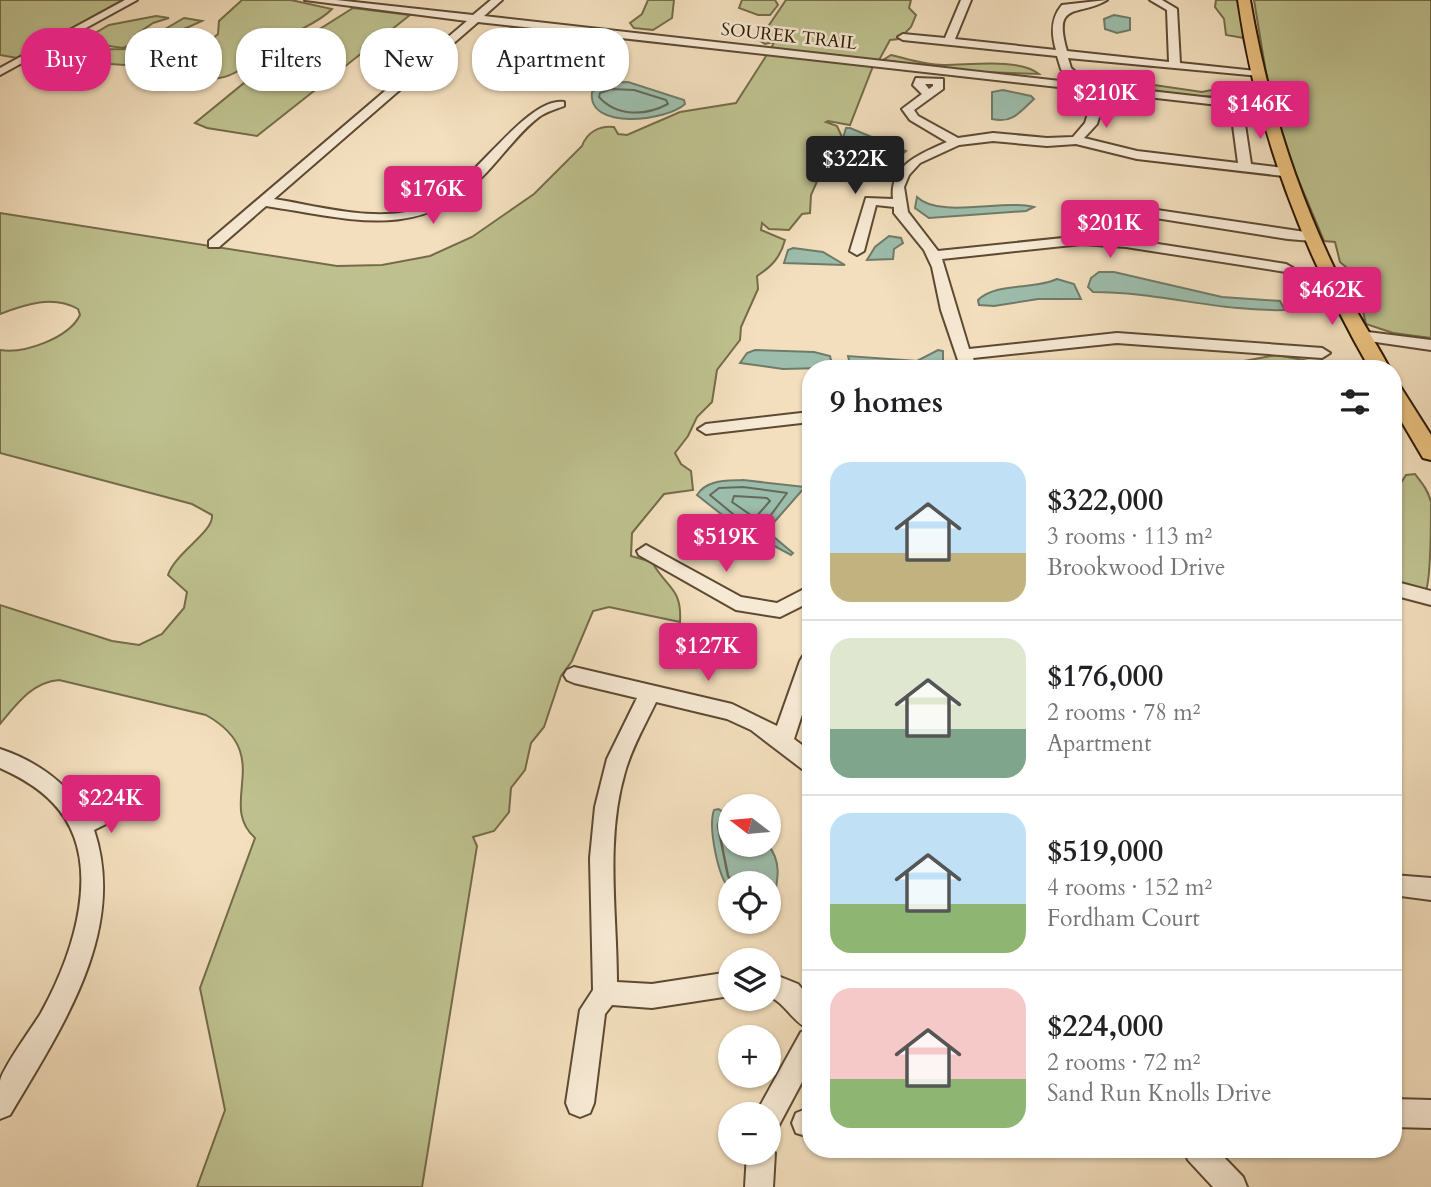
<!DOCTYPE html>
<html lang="en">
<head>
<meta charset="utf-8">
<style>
	:root { --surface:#fff; --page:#f2f2f2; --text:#202124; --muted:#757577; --line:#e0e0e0; --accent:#db2777 }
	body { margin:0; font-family:Cardo,serif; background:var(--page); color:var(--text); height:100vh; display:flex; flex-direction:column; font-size:26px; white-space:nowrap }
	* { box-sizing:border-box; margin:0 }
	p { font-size:23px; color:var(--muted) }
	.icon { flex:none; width:38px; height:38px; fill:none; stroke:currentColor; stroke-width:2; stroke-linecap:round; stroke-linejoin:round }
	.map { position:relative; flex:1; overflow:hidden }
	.sheet { position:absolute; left:802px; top:360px; width:600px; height:798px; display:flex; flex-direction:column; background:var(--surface); border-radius:28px; box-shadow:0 2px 5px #0004 }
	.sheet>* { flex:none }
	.top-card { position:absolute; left:21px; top:28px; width:665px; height:63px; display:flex; gap:14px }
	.needle { width:46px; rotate:286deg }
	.fabs { position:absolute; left:718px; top:794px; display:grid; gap:14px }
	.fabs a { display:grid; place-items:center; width:63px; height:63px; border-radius:50%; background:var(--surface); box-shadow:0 2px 5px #0004; font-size:35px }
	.price { position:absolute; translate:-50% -60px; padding:0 16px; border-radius:7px; background:var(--accent); color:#fff; font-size:23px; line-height:46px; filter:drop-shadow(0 2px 4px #0008) }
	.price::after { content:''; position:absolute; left:50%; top:42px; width:21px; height:16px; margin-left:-10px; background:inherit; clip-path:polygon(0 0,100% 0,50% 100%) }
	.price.on { background:#222; color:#fff }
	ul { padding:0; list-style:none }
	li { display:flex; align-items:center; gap:21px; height:175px; padding:0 28px }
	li+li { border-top:2px solid var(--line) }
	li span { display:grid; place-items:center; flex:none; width:196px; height:140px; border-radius:21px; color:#555 }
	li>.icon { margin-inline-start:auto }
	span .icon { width:84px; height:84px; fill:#fffc; stroke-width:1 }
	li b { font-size:30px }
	h2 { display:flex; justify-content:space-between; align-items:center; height:84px; padding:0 28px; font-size:30px }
	.chip { padding:0 24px; border-radius:28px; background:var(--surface); box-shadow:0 2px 5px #0004; font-size:24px; line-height:63px }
	.chip.on { background:var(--accent); color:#fff }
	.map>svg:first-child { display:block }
	.green { fill:#bec18f; stroke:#746c49; stroke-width:2 }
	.water { fill:#9dbdac; stroke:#6f7b68; stroke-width:2 }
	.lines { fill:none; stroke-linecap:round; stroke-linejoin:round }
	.shore-far1 { stroke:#646a58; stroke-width:2 }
	.shore { stroke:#646a58; stroke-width:2.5 }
	.minor-casing { stroke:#5d4a32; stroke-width:4 }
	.major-casing { stroke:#2b1803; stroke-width:4 }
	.minor { fill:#f7ead5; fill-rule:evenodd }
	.major { fill:#eac07f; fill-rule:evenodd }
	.labels { text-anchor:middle; stroke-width:5; stroke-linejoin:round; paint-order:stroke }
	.far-street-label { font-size:18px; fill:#2b1803; stroke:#f7ead5 }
</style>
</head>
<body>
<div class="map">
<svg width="1431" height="1187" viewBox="0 0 1431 1187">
	<rect width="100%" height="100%" fill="#f3dfbe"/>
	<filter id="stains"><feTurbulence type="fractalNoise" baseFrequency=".00286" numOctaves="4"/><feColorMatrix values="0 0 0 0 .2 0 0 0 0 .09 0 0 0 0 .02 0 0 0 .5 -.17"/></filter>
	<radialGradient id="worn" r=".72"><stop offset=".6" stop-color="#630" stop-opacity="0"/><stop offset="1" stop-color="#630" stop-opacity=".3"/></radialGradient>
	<g class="green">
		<path d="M0 0H123L17 58 0 55Z"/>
		<path d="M242 0H291L332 9C320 22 301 28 286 38 248 60 228 95 180 71L175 61 201 48 218 34 219 21Z"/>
		<path d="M648 0H674L672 18 653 30 634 28 630 23 642 14Z"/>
		<path d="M742 0H775L778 5 770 15H758L739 8Z"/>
		<path d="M786 0H911L909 8 916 15 911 27 899 39 890 40 878 62 771 49 774 42 765 44 759 40Z"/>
		<path d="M1216 0H1238L1244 38 1226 35 1224 19 1215 7Z"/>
		<path d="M1254 0H1431V338L1393 333 1366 324 1354 274 1340 262 1335 242 1324 241 1279 134 1272 109Z"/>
		<path d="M353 8 410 15 257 136 207 128 195 123 277 56Z"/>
		<path d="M156 16 169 18 153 23 136 35 141 40 123 48 80 42 109 25Z"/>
		<path d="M184 18 202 21 184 29 193 35 179 39 171 49 125 65 36 59 46 50 131 49Z"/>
		<path d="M768 53 873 66 850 125 828 121 826 122 837 126 842 137 836 152 826 161 811 195 810 213 802 214 789 230 769 229 762 223 761 230 785 240C780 258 772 266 757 276L758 289 741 327 740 340 717 370 712 402 697 417 688 436 675 453 681 464 691 471 693 490 664 494 632 533 631 556 652 562C667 589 682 587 680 622L609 607 593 611 572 661 561 676 544 727 531 743 525 770 511 788 509 812 494 831 473 837 477 846 422 1187H197L225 1110 200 988 255 838C216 803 277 755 206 715L59 680C32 682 16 705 0 724V605L112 641 139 645 162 634 184 608 187 592 168 575C175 553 214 532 212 515L192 504 0 453V350C24 354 69 338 80 315L78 309C53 295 26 304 0 314V213L337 266 382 265 430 256 472 237 534 194 582 146C587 132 600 125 614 127L618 134 627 135 680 112 736 103Z"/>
		<path d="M891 55C908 59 928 66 946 65 970 65 1020 58 1039 74L957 71 883 60Z"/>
		<path d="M1106 78 1202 92 1231 86 1244 92C1232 102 1115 93 1098 84L1101 79Z"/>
		<path d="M1276 355 1309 361 1319 369H1244L1239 362Z"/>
		<path d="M1415 474C1422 483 1428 490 1431 502 1431 518 1431 583 1425 593L1393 581 1397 489 1406 475Z"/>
	</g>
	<g class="water">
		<path d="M1114 15 1130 18V30L1117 33 1105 29 1104 19Z"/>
		<path d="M628 82 684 100 685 104C667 121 587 131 592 92L605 83Z"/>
		<path d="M1003 90 1031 96 1034 99C1020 112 1012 124 992 119V92Z"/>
		<path d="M846 128H850L906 151 890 164 886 172 836 162Z"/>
		<path d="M917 197C940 219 1003 199 1034 207L1026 211 929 218 915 208Z"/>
		<path d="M889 236 901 238 903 243 894 249 893 259 867 260 875 247Z"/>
		<path d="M793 248 823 252 845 265 784 263 788 250Z"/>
		<path d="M1099 272H1114L1222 297 1280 301 1285 310C1221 312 1158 292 1093 292L1088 287 1091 278Z"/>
		<path d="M1057 279 1074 284 1081 299H1038L994 306 979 305 978 300C997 282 1034 290 1057 279Z"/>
		<path d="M755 350 814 352 830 356 831 360 823 368 783 369 740 363 747 353Z"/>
		<path d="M938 350 943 351V364L933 368H857L850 364 848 356 917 361Z"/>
		<path d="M743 480 805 487 769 528 774 537 793 553 791 555 735 525 697 495C707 479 727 481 743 480Z"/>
		<path d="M718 809 730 815V845H768C785 865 775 888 772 911L768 915V884H730V889C718 878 708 827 714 810Z"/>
	</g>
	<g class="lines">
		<g class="shore-far1">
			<path d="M611 89 634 90 666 100 668 104C645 116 617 117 599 97L600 93Z"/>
			<path d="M852 137 887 150 889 155 879 165 845 158 843 154Z"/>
			<path d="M862 369 865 364 926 366 930 369"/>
			<path d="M743 487 787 493 760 530 739 519 710 495 719 488Z"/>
			<path d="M734 496 767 498 770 501 755 518 732 502Z"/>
		</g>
		<path class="shore" d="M730 821 720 819 718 826 728 876 734 884"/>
		<g class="minor-casing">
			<g id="minor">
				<path d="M125 0H137L0 75V68Z"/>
				<path d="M305 0H336L473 15 491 0H502L484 16 1069 82 1061 69 1057 56 903 40 898 37 903 34 945 38 961 0H971L955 39 1056 50C1051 33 1051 18 1062 5L1107 0C1079 17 1052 0 1067 51L1169 62 1167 10 1150 0H1162L1177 9 1180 63 1256 71 1260 72V76L1068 58 1071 68 1081 77V83L1263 104 1269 107 1263 110 478 22 274 199C320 206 381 225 427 206 471 188 526 96 564 102V106C556 109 546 112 539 117 520 131 504 154 487 172 421 243 352 219 266 206L219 247H209V241L467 21Z"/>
				<path d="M916 78 943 79V89L914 110 918 116 958 138 993 133 1047 138 1073 137 1085 123 1092 101 1098 98 1104 101 1097 124 1084 138 1137 151 1238 163 1232 118 1238 114 1244 118 1251 164 1284 168 1290 172 1284 176 1137 159 1076 144 1047 146 993 141 959 145 920 163 909 175 904 187 908 212 938 251 1082 236 1126 239 1286 264 1293 268 1286 272 1126 247 1082 244 942 259 969 349 1117 333 1322 348 1330 353 1322 358 1117 343 973 358 977 369H961L941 310 932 267 924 250 894 213V207L876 205 864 251 857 255 850 251 866 198 893 199C889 165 920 154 947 142L910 120 902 109 922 94 913 85ZM925 84H933V86L929 89Z"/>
				<path d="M1123 205 1312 233 1319 237 1312 241 1288 239 1118 212V206Z"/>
				<path d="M1360 331 1431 340V350L1355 339 1352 336Z"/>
				<path d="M810 412V422L706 434 698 429 706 424Z"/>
				<path d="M646 545 741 597 777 603 810 586V602L780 617 736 610 639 555 637 551Z"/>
				<path d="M1393 581 1431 591V605L1393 595Z"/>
				<path d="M810 653V690L794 739 810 751V772L802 769 751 730 727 719 656 702C645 725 632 747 625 772 605 840 617 913 617 982L652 984 730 972V996L652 1008 612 1005 605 1014 594 1103 590 1113 580 1117 570 1113 566 1103 580 1010 593 990 590 858 595 807 607 759 637 698 574 683 567 680 564 675 567 670 574 667 732 704 777 726 800 661 803 656Z"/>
				<path d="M0 749C36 761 64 781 85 812L120 797 128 799 131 806 128 813 94 830C128 932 60 1030 10 1115L0 1119C0 1107 0 1093 0 1081 3 1067 32 1028 41 1013 73 955 107 859 53 803 38 787 20 777 0 768Z"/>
				<path d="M1393 875 1431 878V900L1393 895Z"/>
				<path d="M768 972 798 984 810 998V1067L778 1127 768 1131V1115H755L801 1032 809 1029C792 1022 786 1003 768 996Z"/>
				<path d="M1393 1099 1431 1100V1128L1393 1127Z"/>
				<path d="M806 1109H810V1137L796 1133 792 1123 796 1113Z"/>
				<path d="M768 1142 775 1153 773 1187H745L747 1153H768Z"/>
				<path d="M1184 1150H1217L1243 1177 1247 1187H1213L1188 1160Z"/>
			</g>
		</g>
		<g class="major-casing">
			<g id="major">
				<path d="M1238 0H1250C1267 99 1296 191 1340 280 1355 311 1374 339 1390 369H1370C1303 252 1257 133 1238 0Z"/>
				<path d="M1393 384 1400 386 1431 435V460L1423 458 1393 407Z"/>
			</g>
		</g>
		<use href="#minor" class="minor"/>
		<use href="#major" class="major"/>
	</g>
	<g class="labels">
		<g class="far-street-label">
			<text transform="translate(789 36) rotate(6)" y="6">SOUREK TRAIL</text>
		</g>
	</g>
	<rect width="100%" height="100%" filter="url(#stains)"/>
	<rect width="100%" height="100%" fill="url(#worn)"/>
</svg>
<div class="fabs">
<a><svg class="needle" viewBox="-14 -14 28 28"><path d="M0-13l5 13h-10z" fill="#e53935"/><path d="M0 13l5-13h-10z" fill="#757577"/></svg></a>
<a><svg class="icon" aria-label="locate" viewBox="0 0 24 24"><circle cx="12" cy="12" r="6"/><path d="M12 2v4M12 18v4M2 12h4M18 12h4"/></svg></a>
<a><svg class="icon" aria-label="layers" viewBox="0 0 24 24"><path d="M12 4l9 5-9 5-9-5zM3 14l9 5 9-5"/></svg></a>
<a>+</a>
<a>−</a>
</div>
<b class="price" style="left:1106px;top:130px">$210K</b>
<b class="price" style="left:1260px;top:141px">$146K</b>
<b class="price on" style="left:855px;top:196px">$322K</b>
<b class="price" style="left:433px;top:226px">$176K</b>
<b class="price" style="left:1110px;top:260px">$201K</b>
<b class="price" style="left:1332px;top:327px">$462K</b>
<b class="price" style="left:726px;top:574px">$519K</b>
<b class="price" style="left:708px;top:683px">$127K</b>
<b class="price" style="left:111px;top:835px">$224K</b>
<div class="top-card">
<a class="chip on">Buy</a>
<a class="chip">Rent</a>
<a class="chip">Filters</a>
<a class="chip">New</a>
<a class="chip">Apartment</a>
</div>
<section class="sheet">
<h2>9 homes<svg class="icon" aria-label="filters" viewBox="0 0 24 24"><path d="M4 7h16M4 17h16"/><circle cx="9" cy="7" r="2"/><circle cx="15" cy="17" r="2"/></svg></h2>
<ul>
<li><span style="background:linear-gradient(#bfe0f5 65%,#c2b280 0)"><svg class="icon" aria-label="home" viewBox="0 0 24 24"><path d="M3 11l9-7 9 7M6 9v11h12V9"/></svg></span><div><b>$322,000</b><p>3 rooms · 113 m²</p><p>Brookwood Drive</p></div></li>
<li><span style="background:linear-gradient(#dfe7d0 65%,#7fa58c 0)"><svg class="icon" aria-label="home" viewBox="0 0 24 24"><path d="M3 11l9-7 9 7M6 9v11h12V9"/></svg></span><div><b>$176,000</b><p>2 rooms · 78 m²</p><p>Apartment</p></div></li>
<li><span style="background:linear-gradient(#bfe0f5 65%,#8fb573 0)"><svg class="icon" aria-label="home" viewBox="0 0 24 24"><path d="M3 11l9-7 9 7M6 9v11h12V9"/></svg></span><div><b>$519,000</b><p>4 rooms · 152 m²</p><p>Fordham Court</p></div></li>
<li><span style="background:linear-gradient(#f6c9c9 65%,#8fb573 0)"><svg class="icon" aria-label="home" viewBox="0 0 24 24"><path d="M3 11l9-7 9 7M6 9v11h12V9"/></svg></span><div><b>$224,000</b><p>2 rooms · 72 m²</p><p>Sand Run Knolls Drive</p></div></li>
</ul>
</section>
</div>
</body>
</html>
